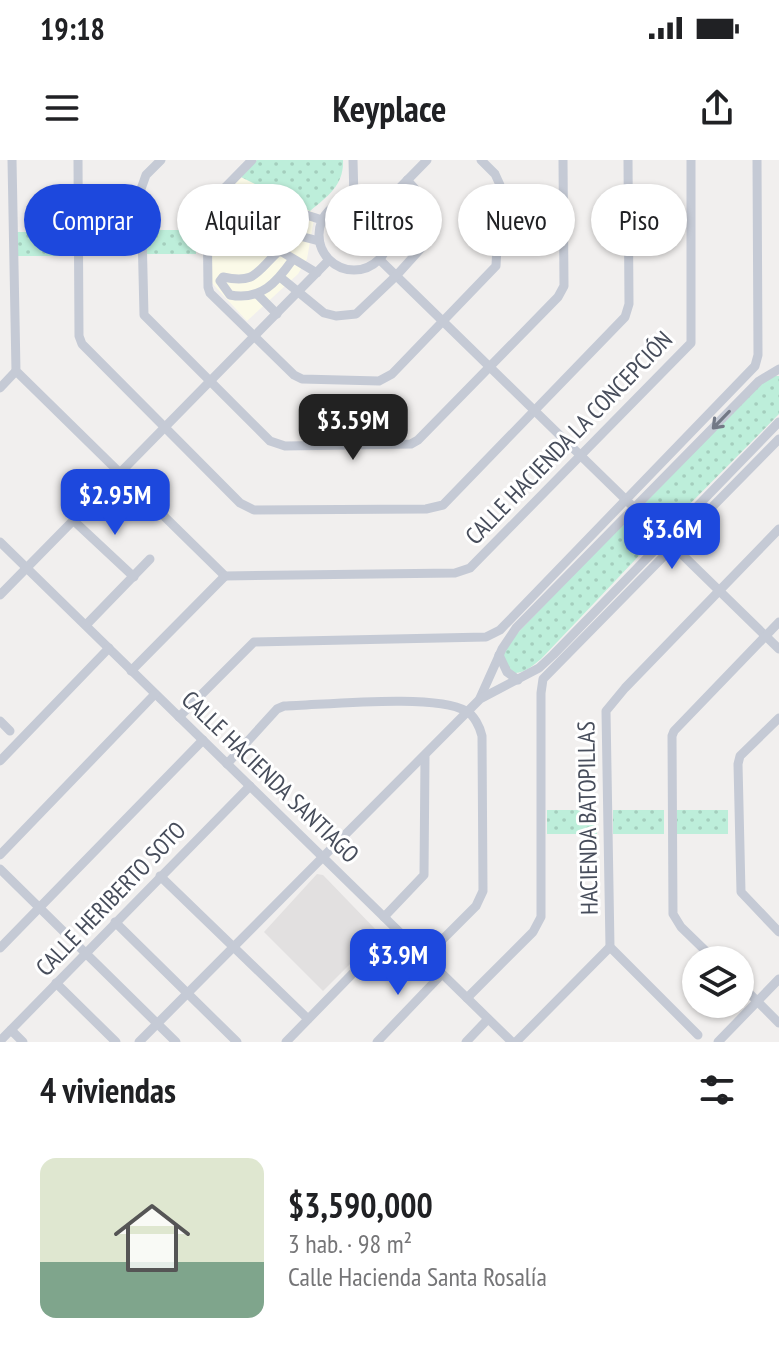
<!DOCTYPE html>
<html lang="es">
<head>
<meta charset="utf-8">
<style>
	:root { --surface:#fff; --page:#f6f6f6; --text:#202124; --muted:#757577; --line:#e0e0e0; --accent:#1d48dd }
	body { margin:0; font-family:"PT Sans Narrow",sans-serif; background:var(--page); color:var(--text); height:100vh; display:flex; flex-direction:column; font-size:30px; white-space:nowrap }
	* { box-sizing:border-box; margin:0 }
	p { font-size:26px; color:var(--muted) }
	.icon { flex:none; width:44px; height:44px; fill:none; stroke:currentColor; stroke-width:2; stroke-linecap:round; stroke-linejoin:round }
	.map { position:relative; height:882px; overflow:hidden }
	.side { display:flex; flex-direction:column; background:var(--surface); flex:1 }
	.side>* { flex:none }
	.guide { position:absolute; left:24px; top:24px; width:732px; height:72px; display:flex; gap:16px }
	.buttons { position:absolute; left:682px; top:786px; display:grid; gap:16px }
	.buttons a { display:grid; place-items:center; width:72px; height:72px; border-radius:50%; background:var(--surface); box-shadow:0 2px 6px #0004; font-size:40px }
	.price { position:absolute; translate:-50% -68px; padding:0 18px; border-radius:16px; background:var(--accent); color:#fff; font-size:26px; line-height:52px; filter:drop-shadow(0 2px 4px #0008) }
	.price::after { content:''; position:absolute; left:50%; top:48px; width:24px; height:18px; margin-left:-12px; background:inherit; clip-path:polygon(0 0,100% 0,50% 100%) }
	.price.active { background:#222; color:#fff }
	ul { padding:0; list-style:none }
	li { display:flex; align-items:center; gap:24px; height:200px; padding:0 40px }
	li+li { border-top:2px solid var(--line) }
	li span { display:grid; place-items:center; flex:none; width:224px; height:160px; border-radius:16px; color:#555 }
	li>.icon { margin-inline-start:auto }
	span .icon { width:96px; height:96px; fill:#fffc; stroke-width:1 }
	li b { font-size:34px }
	h2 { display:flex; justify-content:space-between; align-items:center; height:96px; padding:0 40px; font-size:34px }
	.chip { padding:0 28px; border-radius:36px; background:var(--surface); box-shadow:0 2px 6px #0004; font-size:28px; line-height:72px }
	.chip.active { background:var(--accent); color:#fff }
	.status { display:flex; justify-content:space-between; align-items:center; height:56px; padding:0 40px; background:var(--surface); direction:ltr }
	.status svg { height:22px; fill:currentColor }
	header { display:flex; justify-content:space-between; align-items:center; height:104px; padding:0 40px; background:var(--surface); font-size:36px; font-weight:700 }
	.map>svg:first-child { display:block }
	.commercial { fill:#fbfae8 }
	.education { fill:#e2e0e0 }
	.park { fill:url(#park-dots) }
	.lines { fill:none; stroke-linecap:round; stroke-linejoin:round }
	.minor { stroke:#c5cad5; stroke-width:9 }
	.oneway { stroke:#737986 }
	.labels { text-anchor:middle; stroke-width:6; stroke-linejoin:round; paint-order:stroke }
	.street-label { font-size:24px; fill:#474d5b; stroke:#fff }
</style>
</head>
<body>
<div class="status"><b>19:18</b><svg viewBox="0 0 49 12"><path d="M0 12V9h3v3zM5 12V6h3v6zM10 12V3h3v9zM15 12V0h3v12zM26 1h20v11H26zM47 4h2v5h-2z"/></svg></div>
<header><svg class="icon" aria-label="menu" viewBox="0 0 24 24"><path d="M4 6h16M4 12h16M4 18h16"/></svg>Keyplace<svg class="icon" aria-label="share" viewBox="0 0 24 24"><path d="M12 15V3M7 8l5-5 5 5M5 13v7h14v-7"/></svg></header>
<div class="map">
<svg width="779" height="882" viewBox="0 0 779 882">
	<defs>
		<pattern id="park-dots" width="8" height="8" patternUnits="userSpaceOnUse" patternTransform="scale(2)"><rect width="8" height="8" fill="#bdeeda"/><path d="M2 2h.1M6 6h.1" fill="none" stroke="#a4cebd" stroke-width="1.8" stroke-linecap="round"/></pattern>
	</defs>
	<rect width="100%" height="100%" fill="#f1efee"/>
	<path class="commercial" d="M241 17 315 53 307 99 298 114 247 161 211 122V51Z"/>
	<path class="education" d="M317 714 323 715 378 772V776L323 831 264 772Z"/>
	<g class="park">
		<path d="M257 0H343C344 25 328 36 310 51L241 17Z"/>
		<rect x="82" y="70" width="50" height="24"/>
		<rect x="145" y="70" width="51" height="24"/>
		<rect x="17" y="72" width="51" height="24"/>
		<path d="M773 216H779V254L666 368 644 344 760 224Z"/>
		<path d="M629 360 653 381 541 499C532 506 522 516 510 512L503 494 507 484 625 361Z"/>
		<rect x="547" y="650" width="50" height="24"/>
		<rect x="613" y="650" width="51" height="24"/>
		<rect x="677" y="650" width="51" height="24"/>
	</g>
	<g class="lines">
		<g class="minor">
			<path d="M12 0 16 211 225 416 455 413 470 408 691 183V0"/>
			<path d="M78 0 79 176 82 184 240 343 254 350 426 349 443 345 625 157 629 144 628 0"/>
			<path d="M161 0 146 15 141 29 144 155 270 281 285 286 411 284 418 280 558 137 564 126 563 0"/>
			<path d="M252 0 207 46 208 127 210 133 294 215 302 219 379 221 392 214 496 106 500 25 495 14 481 0"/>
			<path d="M353 0 354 39"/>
			<path d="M224 28 322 60"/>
			<circle cx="354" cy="75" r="35"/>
			<path d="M286 48 287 71 292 74 319 81"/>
			<path d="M379 49 427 0"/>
			<path d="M293 99C277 122 261 141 230 135L220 121 223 117C256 124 256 112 278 92H282L317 113"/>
			<path d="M380 100 779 489"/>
			<path d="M280 117 324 153 336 156 356 154 396 116 433 75 436 60 435 51 407 20"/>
			<path d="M257 134 277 154"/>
			<path d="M0 228 16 211"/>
			<path d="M74 361 134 417"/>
			<path d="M0 382 512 882"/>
			<path d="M0 435 329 100"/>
			<path d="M86 465 150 399"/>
			<path d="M499 495 507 512 518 520"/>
			<path d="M131 511 225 416"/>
			<path d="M480 538 502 489 516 468 759 221 779 209"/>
			<path d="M179 557 254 482 486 477 500 470 755 206 758 195 757 0"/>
			<path d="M779 558 740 596 738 604 741 732 779 772"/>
			<path d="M0 561 10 571"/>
			<path d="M0 601 109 488"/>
			<path d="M227 604 277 549 284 546C324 545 435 533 466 551 474 555 480 567 482 576L483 731 476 746 425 797"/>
			<path d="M0 695 155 534"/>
			<path d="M0 709 176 882"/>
			<path d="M160 716 308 859"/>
			<path d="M384 757 424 715 425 597"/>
			<path d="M115 762 237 882"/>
			<path d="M0 788 203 580"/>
			<path d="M715 800 681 767 673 754 672 576 674 571 779 462"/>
			<path d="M56 823 116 882"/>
			<path d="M740 824 779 863"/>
			<path d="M467 838 533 772 541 757V533L543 519 779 279"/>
			<path d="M11 870 23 882"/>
			<path d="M698 875 610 787 606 551 625 528 779 369"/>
			<path d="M0 881 250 626"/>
			<path d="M139 882 480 539 539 508 553 495 779 262"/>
			<path d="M286 882 396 769"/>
			<path d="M377 882 442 814"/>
			<path d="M466 882 488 859"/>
			<path d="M516 882 610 787"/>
			<path d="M718 882 779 819"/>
		</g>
	</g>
	<defs><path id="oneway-shaft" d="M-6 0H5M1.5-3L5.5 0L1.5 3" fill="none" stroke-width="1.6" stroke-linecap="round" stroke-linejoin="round" transform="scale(2)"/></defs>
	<use class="oneway" href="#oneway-shaft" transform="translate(721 260) rotate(134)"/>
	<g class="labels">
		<g class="street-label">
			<text transform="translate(569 278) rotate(-46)" y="8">CALLE HACIENDA LA CONCEPCIÓN</text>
			<text transform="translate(270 617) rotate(44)" y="8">CALLE HACIENDA SANTIAGO</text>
			<text transform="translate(588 658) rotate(-91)" y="8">HACIENDA BATOPILLAS</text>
			<text transform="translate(111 739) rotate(-46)" y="8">CALLE HERIBERTO SOTO</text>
		</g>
	</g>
</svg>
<div class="buttons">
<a><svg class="icon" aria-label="layers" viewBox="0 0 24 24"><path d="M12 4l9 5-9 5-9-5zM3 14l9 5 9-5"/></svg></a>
</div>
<b class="price active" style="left:353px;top:302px">$3.59M</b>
<b class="price" style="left:115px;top:377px">$2.95M</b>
<b class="price" style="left:672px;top:411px">$3.6M</b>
<b class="price" style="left:398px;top:837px">$3.9M</b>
<div class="guide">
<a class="chip active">Comprar</a>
<a class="chip">Alquilar</a>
<a class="chip">Filtros</a>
<a class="chip">Nuevo</a>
<a class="chip">Piso</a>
</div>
</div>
<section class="side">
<h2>4 viviendas<svg class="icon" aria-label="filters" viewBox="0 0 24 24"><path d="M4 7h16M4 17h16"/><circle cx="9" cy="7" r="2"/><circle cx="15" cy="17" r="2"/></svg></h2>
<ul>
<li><span style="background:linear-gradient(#dfe7d0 65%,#7fa58c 0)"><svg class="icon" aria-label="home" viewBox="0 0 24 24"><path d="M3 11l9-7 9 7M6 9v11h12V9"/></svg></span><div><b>$3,590,000</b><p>3 hab. · 98 m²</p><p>Calle Hacienda Santa Rosalía</p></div></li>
</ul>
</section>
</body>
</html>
